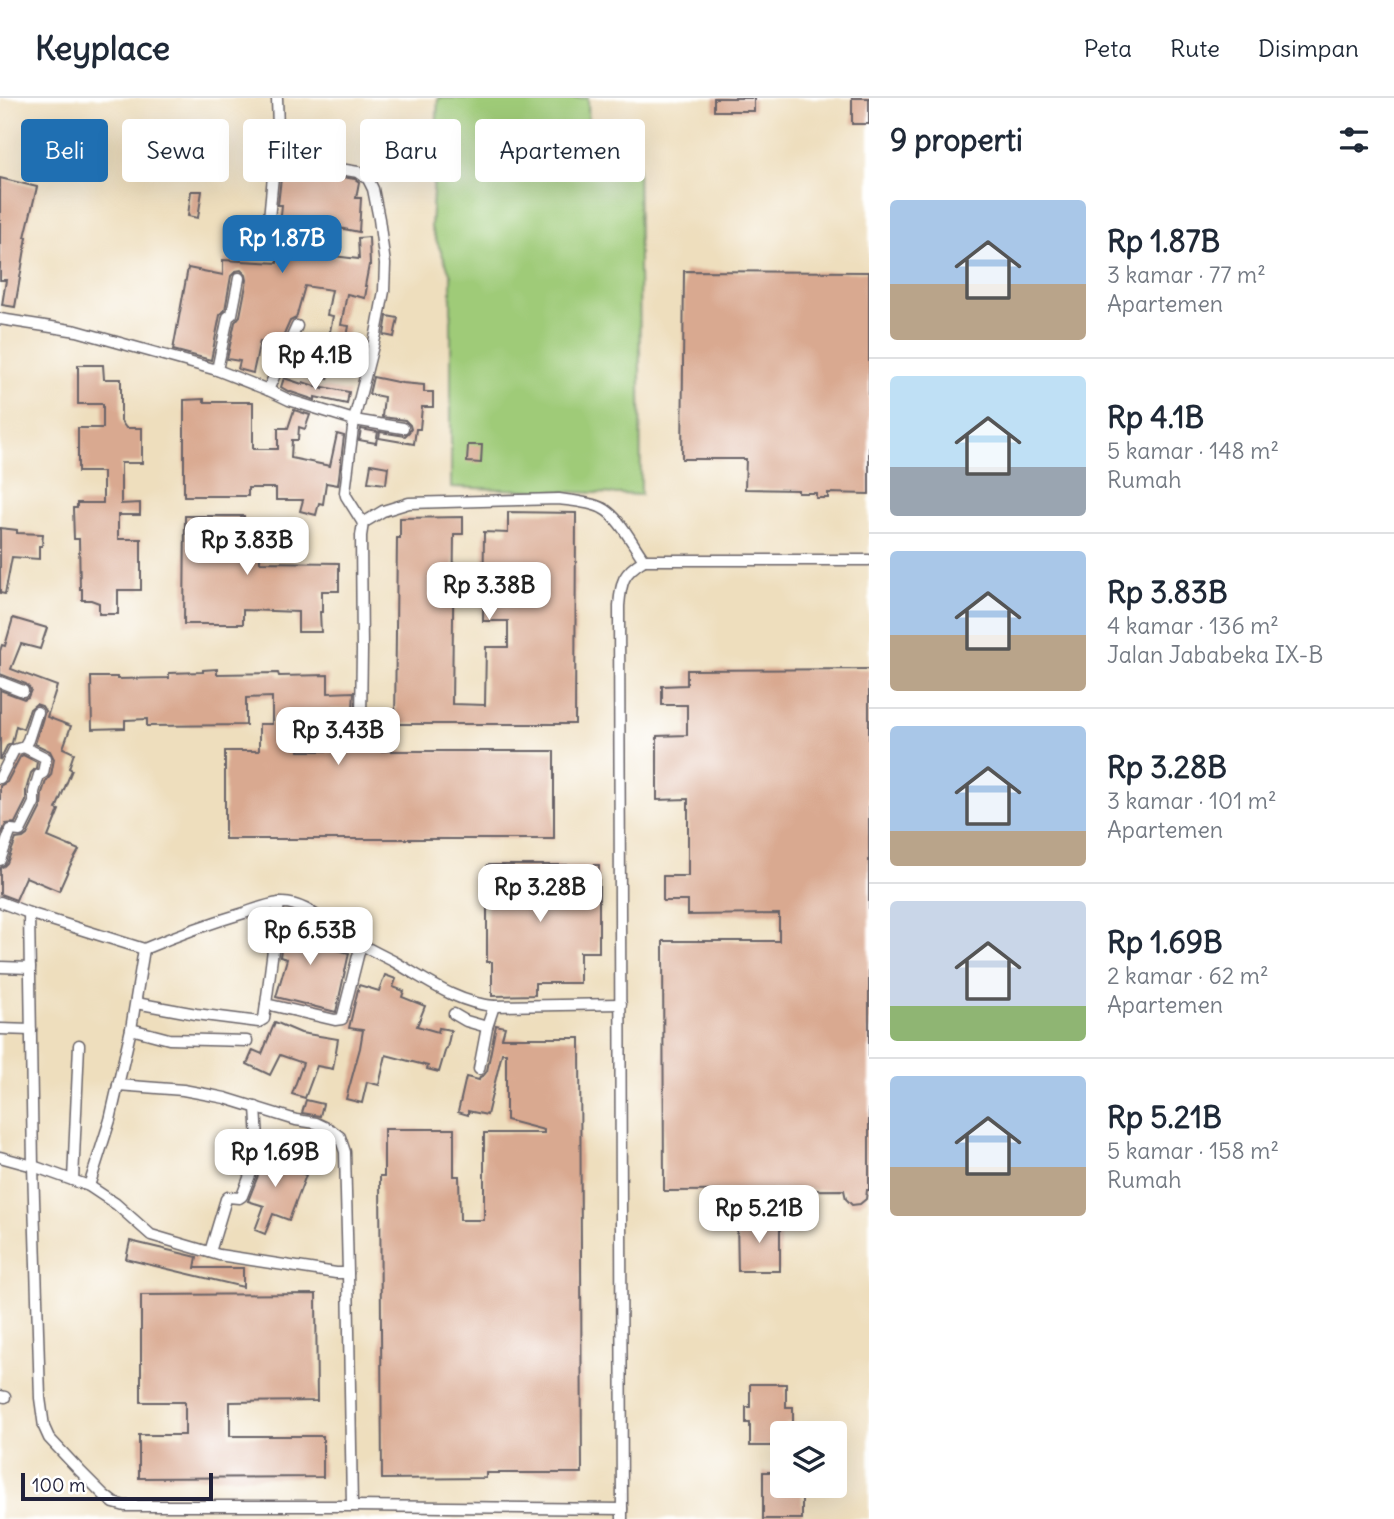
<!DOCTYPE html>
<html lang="id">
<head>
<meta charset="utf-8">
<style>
	:root { --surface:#fff; --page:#f2f2f3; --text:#1f2937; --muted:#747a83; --line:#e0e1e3; --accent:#1f6fb2 }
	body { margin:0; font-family:Delius,sans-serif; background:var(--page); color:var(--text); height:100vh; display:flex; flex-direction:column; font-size:26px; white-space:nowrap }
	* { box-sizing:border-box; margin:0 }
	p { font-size:23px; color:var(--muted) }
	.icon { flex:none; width:38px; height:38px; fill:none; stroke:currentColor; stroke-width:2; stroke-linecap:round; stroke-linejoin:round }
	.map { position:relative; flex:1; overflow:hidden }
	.panel { display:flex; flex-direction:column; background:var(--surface); width:525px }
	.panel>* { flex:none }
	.guide { position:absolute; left:21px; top:21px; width:665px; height:63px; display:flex; gap:14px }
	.controls { position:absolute; left:770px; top:1323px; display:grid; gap:14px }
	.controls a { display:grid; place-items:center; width:77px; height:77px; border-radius:7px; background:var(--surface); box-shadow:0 7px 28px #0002; font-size:35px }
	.scale { position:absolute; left:21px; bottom:18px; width:192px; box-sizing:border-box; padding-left:7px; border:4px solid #22223b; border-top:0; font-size:19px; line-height:24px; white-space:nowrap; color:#22223b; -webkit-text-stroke:5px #fff; paint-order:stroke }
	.price { position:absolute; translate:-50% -60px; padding:0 16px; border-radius:14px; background:#fff; color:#222; font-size:23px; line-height:46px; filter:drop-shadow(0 2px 4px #0008) }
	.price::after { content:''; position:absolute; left:50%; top:42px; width:21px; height:16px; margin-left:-10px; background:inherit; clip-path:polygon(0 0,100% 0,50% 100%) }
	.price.active { background:var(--accent); color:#fff }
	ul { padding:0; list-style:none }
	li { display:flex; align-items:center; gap:21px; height:175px; padding:0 21px }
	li+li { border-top:2px solid var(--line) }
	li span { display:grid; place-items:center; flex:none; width:196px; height:140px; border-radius:7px; color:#555 }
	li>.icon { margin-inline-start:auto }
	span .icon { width:84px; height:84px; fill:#fffc; stroke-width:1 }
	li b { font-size:30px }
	h2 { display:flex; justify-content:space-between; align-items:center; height:84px; padding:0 21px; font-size:30px }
	.tag { padding:0 24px; border-radius:7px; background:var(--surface); box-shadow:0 7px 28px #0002; font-size:24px; line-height:63px }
	.tag.active { background:var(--accent); color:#fff }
	header { display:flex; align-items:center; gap:42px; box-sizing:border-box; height:98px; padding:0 35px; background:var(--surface); border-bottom:2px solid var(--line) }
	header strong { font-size:33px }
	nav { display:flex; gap:38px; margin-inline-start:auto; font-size:24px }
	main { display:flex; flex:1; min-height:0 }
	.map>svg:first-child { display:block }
	.green { fill:#9fcb78; stroke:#60765a; stroke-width:2 }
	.building { fill:#d9a990 }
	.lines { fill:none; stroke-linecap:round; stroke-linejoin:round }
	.minor-casing { stroke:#696468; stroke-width:13 }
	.minor { stroke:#fff; stroke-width:10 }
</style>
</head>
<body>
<header>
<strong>Keyplace</strong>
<nav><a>Peta</a><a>Rute</a><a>Disimpan</a></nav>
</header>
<main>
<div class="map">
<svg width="869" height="1421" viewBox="0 0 869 1421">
	<rect width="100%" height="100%" fill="#fff"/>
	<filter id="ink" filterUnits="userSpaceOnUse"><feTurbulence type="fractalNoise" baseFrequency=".0143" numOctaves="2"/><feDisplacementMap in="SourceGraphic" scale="14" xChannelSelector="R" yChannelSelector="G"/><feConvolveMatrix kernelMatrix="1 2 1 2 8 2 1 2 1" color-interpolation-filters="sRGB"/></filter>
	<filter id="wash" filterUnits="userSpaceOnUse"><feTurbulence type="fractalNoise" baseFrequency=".00686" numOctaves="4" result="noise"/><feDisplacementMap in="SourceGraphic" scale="28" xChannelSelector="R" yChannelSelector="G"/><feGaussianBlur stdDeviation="1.57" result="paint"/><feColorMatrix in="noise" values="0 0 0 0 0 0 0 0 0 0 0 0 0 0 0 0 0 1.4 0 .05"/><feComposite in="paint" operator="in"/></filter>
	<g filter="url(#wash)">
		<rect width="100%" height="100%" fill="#eedebd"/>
		<path class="green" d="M438 0H588L589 48H638L641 397 451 389V177L431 130Z"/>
		<g id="blocks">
			<g class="building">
				<rect x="714" y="0" width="40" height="13"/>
				<rect x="852" y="0" width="17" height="26"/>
				<path d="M283 73 310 77V74L355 81 359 84 356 100H361L359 134 329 128 324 157 359 161 358 140 369 139 370 167H369L365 188H367L365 200 347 196 341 227 349 228 346 244 339 243 328 281 321 279 333 218 327 217 332 192 305 188 296 220 290 223 279 248 260 243 253 275 238 271 240 263 227 261 235 224 240 218 247 182 246 177 241 172 236 173 231 178 225 212 220 217 211 262 173 252 188 170 223 177V162L277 165V163H281L282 144 277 143 279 127H280L282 107H278L281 80Z"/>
				<path d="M0 80 37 89 25 139H27L15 209 2 207 6 182H0Z"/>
				<path d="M191 93H202L198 120 188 118Z"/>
				<path d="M684 173 869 174V396L828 395V400H816V395H798V392L745 391 746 361H682Z"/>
				<path d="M387 218 398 220 394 239 384 237Z"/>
				<path d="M78 267H103L104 281H121V323L126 330H142V365H121V406L140 405V417H118V441H141V492H118V516H99V505L91 502H82V491H80L79 441H74L73 410H77V405H103V374H78V330H103V306H78Z"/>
				<path d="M373 279 402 285 424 287V294H433V309H422L420 331H416L414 346 379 340 380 334 405 338 409 334 411 331 410 327 405 322 382 319 384 299 369 296Z"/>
				<path d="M284 280 302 286 303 284 323 291V289L349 294 347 306 315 299V302L288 293 281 289Z"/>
				<path d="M204 301V304H253V351H278V330H288L294 312 310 317 305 331 299 329 298 342H292L291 360 330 368 337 336 344 338 338 387 326 385 323 406 319 405 316 417 300 413 303 402H276V390H248V398H184V302Z"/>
				<path d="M361 331 378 334 376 345 359 342Z"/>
				<path d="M468 347H482L481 365 467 364Z"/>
				<path d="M371 366 388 369 386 386 368 384Z"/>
				<path d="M508 414 576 415 575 626H395L397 440H400V420L463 419V436H454L452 606 485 607 486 549H508V523H483L484 434 508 435Z"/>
				<path d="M185 418H244V442H260V464L339 465V493H322V514H320L321 534H298V514L243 512V526H184Z"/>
				<path d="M0 430 17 432V435L43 436 42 448H39V461L12 459 5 496 0 495Z"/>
				<path d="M13 520 47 530 40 551 21 546 11 571 57 588 47 619 71 628 63 650 74 655 69 670 72 672 56 711 59 712 48 739 79 752 70 768 59 793 26 779 16 802 0 796V770L4 768 7 765 16 741 23 740 27 737 41 709 42 695 46 683 51 677 54 661 50 653 35 646 45 613 42 608 36 606 30 611 23 631 16 628 12 645 7 648 0 662V592L24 601 28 599 31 592 26 586 0 576V553L2 547 5 548Z"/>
				<path d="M217 571V576L278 575 279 578 328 577V595L354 594 353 610 329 612V623H299V653H554V741H225V653H259V626H272V599L246 600V627L147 628V621L125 622V630L92 631 91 579H117V581L169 580V575L203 574V572Z"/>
				<path d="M869 571V1092H867L866 1101 860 1106 852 1107 846 1101 844 1092 664 1093 663 843H779V816L688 817V803H663V778H688V701L657 702V638L687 637V607H662V588L687 587V572Z"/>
				<path d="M23 657 37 664 36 670 31 675 26 692V703L15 725 6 726 0 739V688L7 684 20 659Z"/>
				<path d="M487 767H599V854H580V885H535V897L492 898V864H487Z"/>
				<path d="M288 816 305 820 312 824 309 837H310V840L323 842 322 848 349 855 336 914 276 899 287 861 280 859 284 828Z"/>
				<path d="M259 823 269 825 267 837 257 835Z"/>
				<path d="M385 877 396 881 393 889 404 893 402 899 425 908 417 928 438 934 439 930 451 932 447 950H446L439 974 427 971 428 968 386 957 379 987 367 984 362 1005 346 1001 360 950 363 932 349 930 359 887 379 893Z"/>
				<path d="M275 924 301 935 338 941 333 971 317 968 305 1000 292 996 303 965 280 957 270 977 247 966 253 952 262 956Z"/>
				<path d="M496 927 505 929 502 940H580L582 1375H486V1380L382 1381 380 1078H384V1031H454V1078H459L460 1122H484V1035H544V1032L506 1022V955H502L487 1017 468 1013V1017L458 1014 466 979 479 982 480 979 484 977 487 973Z"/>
				<path d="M306 1002 323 1006 320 1018 302 1015Z"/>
				<path d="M266 1040 276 1043 272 1057 279 1059 276 1067 306 1077 289 1122 273 1116 265 1136 255 1132 264 1108 248 1103 261 1070Z"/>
				<path d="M737 1122H780V1173H738Z"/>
				<path d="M130 1143 197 1159 195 1170H243V1189L126 1161Z"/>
				<path d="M316 1196 317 1303 230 1304V1338H323V1379L139 1380V1337H185V1304H141V1197Z"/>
				<path d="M750 1286H786V1309H793V1325H786V1335H782V1348H750V1325H746V1309H750Z"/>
				<path d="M763 1374H782V1388H802V1421H763Z"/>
			</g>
		</g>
	</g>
	<g filter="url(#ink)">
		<use href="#blocks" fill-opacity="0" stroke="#696468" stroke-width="2"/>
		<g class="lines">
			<g class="minor-casing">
				<g id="minor">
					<path d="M277 0 279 61 358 74 368 81 373 91 379 121 385 166 384 193 376 236 354 322 345 394 346 398 363 425"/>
					<path d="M267 142 273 78 279 61"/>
					<path d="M0 221 77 233 217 272 268 292 289 302 354 322 403 330"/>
					<path d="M217 272 228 219 232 216 239 180"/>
					<path d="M268 292 297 228"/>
					<path d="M644 462H869"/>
					<path d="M0 584 23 593"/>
					<path d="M361 620 362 552 361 438 363 425 383 413 409 405 559 401C573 403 590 404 602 410 619 418 633 447 644 462"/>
					<path d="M0 680 14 652 24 649 28 642 37 614"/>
					<path d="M0 762 11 732 20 733 34 705V694L39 677 43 675 46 660 24 649"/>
					<path d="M0 804 29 815 144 851C177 837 210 825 244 815 256 811 268 806 280 805 304 803 326 826 346 838 361 847 377 855 393 863 425 881 456 905 494 908L621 906"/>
					<path d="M279 805 266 906 335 922 342 921 361 846"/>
					<path d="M29 815 33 1068 40 1300 44 1329 49 1340 80 1373 105 1398 114 1405 125 1408H352L622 1411"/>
					<path d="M0 869 30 870"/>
					<path d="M136 905 196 916 259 924 264 921 266 906"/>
					<path d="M454 916 466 923 487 929"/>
					<path d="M0 931 31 932"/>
					<path d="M131 931 169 941 247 943"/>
					<path d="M479 971 487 929 494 908"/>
					<path d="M118 987 183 992 210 997 225 1000 296 1022 316 1025 331 1032 340 1039 345 1054 348 1175"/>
					<path d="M0 1059 33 1068 89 1088 116 1106 151 1137 219 1157 336 1175H348L352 1408"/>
					<path d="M73 1082 79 947"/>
					<path d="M89 1088 110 1022 131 931 144 851"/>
					<path d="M210 1154 226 1101 228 1099 239 1100 242 1098 254 1067 257 1053 258 1042 256 1009"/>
					<path d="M0 1298 5 1299"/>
					<path d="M622 1421 619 508C621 483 623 475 644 462"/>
				</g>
			</g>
			<use href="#minor" class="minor"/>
		</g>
	</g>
</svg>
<div class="controls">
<a><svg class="icon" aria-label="layers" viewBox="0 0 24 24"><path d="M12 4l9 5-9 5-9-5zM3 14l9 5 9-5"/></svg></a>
</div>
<div class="scale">100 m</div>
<b class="price active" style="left:282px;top:177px">Rp 1.87B</b>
<b class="price" style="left:315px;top:294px">Rp 4.1B</b>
<b class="price" style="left:247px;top:479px">Rp 3.83B</b>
<b class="price" style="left:489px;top:524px">Rp 3.38B</b>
<b class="price" style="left:338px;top:669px">Rp 3.43B</b>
<b class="price" style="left:540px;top:826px">Rp 3.28B</b>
<b class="price" style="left:310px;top:869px">Rp 6.53B</b>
<b class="price" style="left:275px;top:1091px">Rp 1.69B</b>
<b class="price" style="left:759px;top:1147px">Rp 5.21B</b>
<div class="guide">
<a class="tag active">Beli</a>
<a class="tag">Sewa</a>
<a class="tag">Filter</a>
<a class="tag">Baru</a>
<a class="tag">Apartemen</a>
</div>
</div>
<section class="panel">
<h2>9 properti<svg class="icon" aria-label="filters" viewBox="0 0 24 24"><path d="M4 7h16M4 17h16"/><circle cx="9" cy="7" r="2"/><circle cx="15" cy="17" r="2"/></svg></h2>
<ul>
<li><span style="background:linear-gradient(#a9c7e8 60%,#b9a48a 0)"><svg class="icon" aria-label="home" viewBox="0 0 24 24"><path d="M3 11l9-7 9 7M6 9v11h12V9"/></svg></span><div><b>Rp 1.87B</b><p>3 kamar · 77 m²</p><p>Apartemen</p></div></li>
<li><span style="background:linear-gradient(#bfe0f5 65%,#9aa5b1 0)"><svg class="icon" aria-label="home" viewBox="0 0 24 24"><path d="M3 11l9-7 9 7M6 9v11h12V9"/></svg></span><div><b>Rp 4.1B</b><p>5 kamar · 148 m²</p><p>Rumah</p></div></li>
<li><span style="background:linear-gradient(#a9c7e8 60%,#b9a48a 0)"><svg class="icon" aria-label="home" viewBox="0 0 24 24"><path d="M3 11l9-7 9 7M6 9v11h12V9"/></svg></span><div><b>Rp 3.83B</b><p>4 kamar · 136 m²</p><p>Jalan Jababeka IX-B</p></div></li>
<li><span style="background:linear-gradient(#a9c7e8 75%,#b9a48a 0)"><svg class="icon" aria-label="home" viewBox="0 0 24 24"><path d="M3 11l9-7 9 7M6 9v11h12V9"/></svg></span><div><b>Rp 3.28B</b><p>3 kamar · 101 m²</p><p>Apartemen</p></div></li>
<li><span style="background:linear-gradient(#c9d6e8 75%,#8fb573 0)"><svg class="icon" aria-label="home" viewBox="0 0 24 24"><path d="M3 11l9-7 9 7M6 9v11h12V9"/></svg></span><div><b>Rp 1.69B</b><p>2 kamar · 62 m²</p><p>Apartemen</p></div></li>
<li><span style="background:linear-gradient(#a9c7e8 65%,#b9a48a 0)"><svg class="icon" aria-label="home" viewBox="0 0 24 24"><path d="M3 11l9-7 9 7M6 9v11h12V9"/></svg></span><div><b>Rp 5.21B</b><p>5 kamar · 158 m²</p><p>Rumah</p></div></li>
</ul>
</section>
</main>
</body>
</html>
